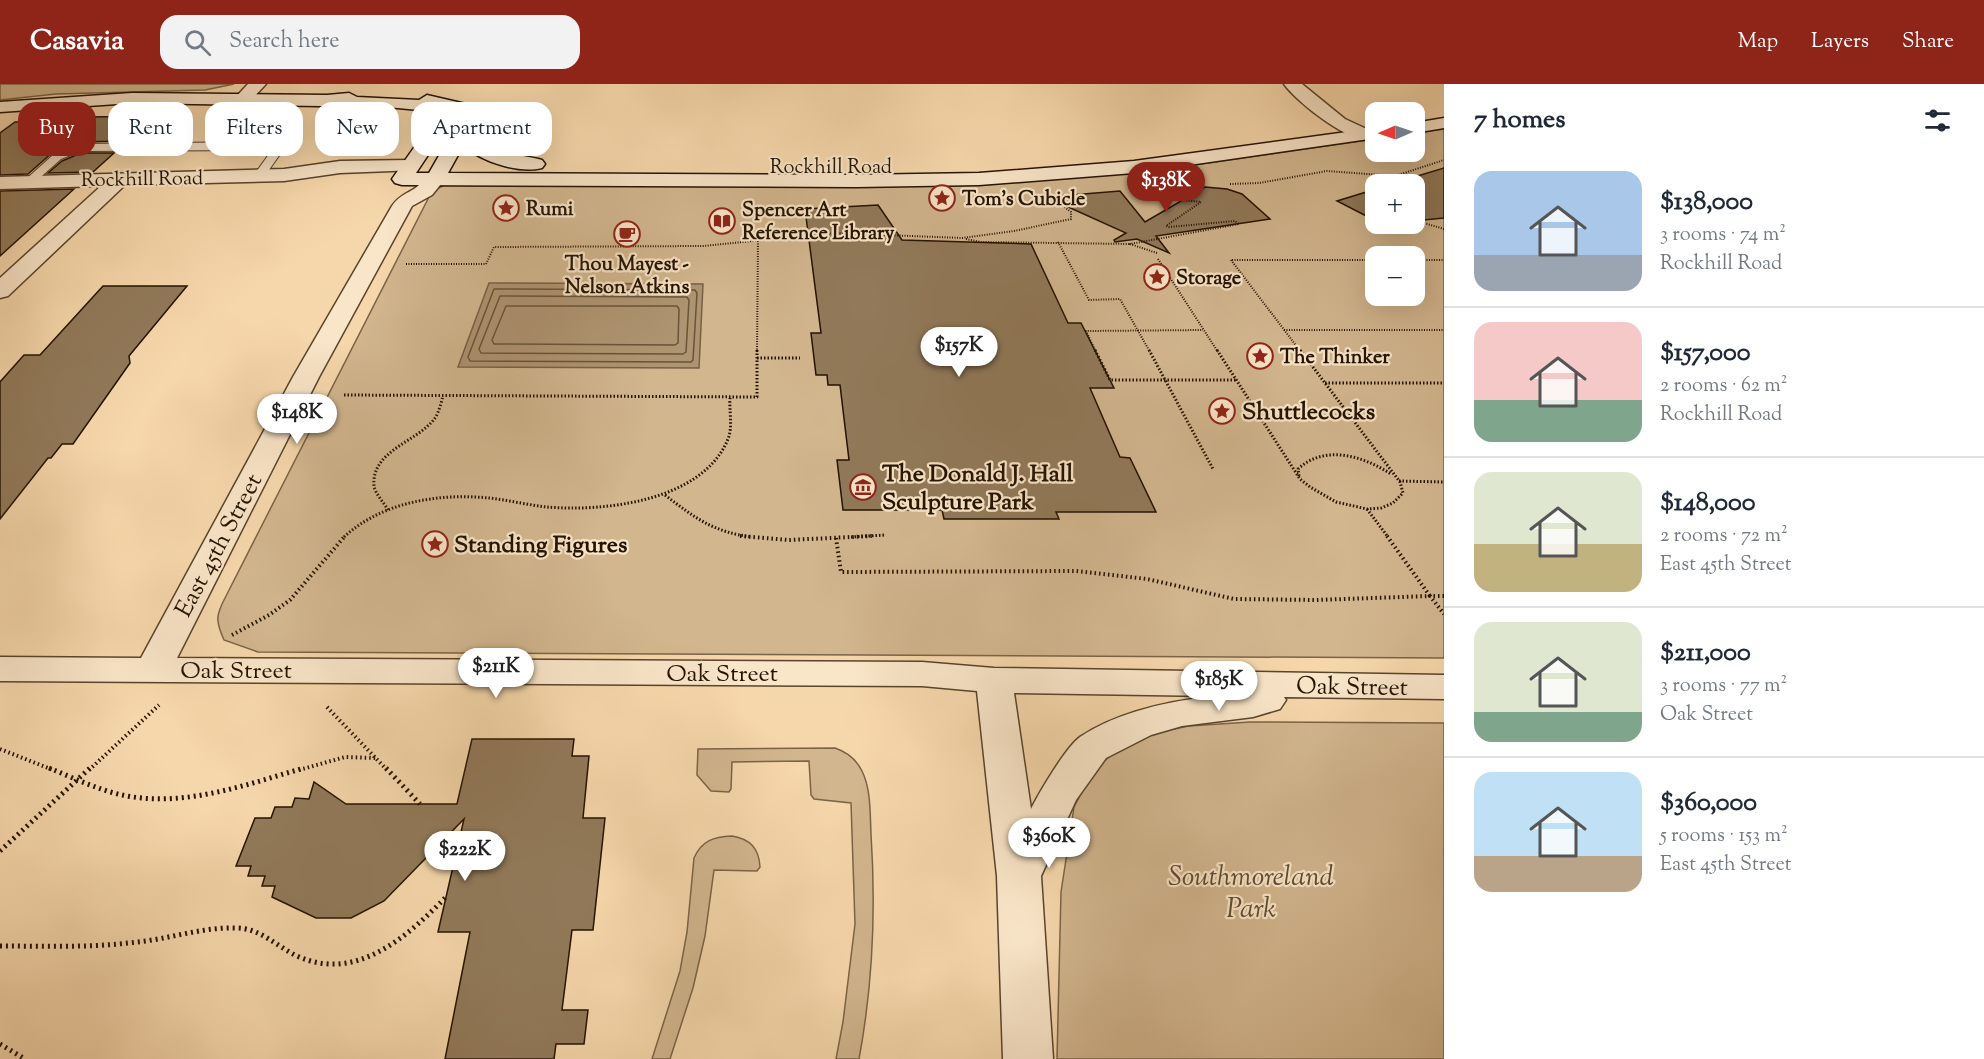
<!DOCTYPE html>
<html lang="en">
<head>
<meta charset="utf-8">
<style>
	:root { --surface:#fff; --page:#f2f2f3; --text:#1f2937; --muted:#747a83; --line:#e0e1e3; --accent:#8f2418 }
	body { margin:0; font-family:"Sorts Mill Goudy",serif; background:var(--page); color:var(--text); height:100vh; display:flex; flex-direction:column; font-size:22px; white-space:nowrap }
	* { box-sizing:border-box; margin:0 }
	p { font-size:20px; color:var(--muted) }
	.icon { flex:none; width:33px; height:33px; fill:none; stroke:currentColor; stroke-width:2; stroke-linecap:round; stroke-linejoin:round }
	.map { position:relative; flex:1; overflow:hidden }
	.drawer { display:flex; flex-direction:column; background:var(--surface); width:540px }
	.drawer>* { flex:none }
	.top-card { position:absolute; left:18px; top:18px; width:570px; height:54px; display:flex; gap:12px }
	.needle { width:39px; rotate:268deg }
	.fabs { position:absolute; left:1365px; top:18px; display:grid; gap:12px }
	.fabs a { display:grid; place-items:center; width:60px; height:60px; border-radius:12px; background:var(--surface); box-shadow:0 6px 24px #0002; font-size:30px }
	.price { position:absolute; translate:-50% -51px; padding:0 14px; border-radius:21px; background:#fff; color:#222; font-size:20px; line-height:39px; filter:drop-shadow(0 2px 3px #0008) }
	.price::after { content:''; position:absolute; left:50%; top:36px; width:18px; height:14px; margin-left:-9px; background:inherit; clip-path:polygon(0 0,100% 0,50% 100%) }
	.price.active { background:var(--accent); color:#fff }
	ul { padding:0; list-style:none }
	li { display:flex; align-items:center; gap:18px; height:150px; padding:0 30px }
	li+li { border-top:2px solid var(--line) }
	li span { display:grid; place-items:center; flex:none; width:168px; height:120px; border-radius:18px; color:#555 }
	li>.icon { margin-inline-start:auto }
	span .icon { width:72px; height:72px; fill:#fffc; stroke-width:1 }
	li b { font-size:26px }
	h2 { display:flex; justify-content:space-between; align-items:center; height:72px; padding:0 30px; font-size:26px }
	.pill { padding:0 21px; border-radius:18px; background:var(--surface); box-shadow:0 6px 24px #0002; font-size:21px; line-height:54px }
	.pill.active { background:var(--accent); color:#fff }
	header { display:flex; align-items:center; gap:36px; box-sizing:border-box; height:84px; padding:0 30px; background:var(--accent); color:#fff }
	header strong { font-size:28px }
	nav { display:flex; gap:33px; margin-inline-start:auto; font-size:21px }
	.search { width:420px; height:54px; background:var(--page); display:flex; align-items:center; gap:15px; box-sizing:border-box; padding:0 21px; border-radius:18px; color:var(--muted); font-size:22px }
	main { display:flex; flex:1; min-height:0 }
	.map>svg:first-child { display:block }
	.green { fill:#d2b68e; stroke:#7a6447; stroke-width:1.5; fill-rule:evenodd }
	.water { fill:#ae9471; stroke:#766044; stroke-width:1.5 }
	.lines { fill:none; stroke-linecap:round; stroke-linejoin:round }
	.shore { stroke:#685438; stroke-width:1.5 }
	.building { fill:#917959; stroke:#231300; stroke-width:1.5 }
	.service-casing { stroke:#58442b; stroke-width:2 }
	.minor-casing { stroke:#58442b; stroke-width:3 }
	.secondary-casing { stroke:#231300; stroke-width:3 }
	.path-far3 { stroke:#231300; stroke-width:2; stroke-dasharray:1 1.5; stroke-linecap:butt }
	.path-far2 { stroke:#231300; stroke-width:3; stroke-dasharray:1.5 2; stroke-linecap:butt }
	.path-far1 { stroke:#231300; stroke-width:4; stroke-dasharray:1.5 3; stroke-linecap:butt }
	.path { stroke:#231300; stroke-width:5; stroke-dasharray:2 4; stroke-linecap:butt }
	.service { fill:#f9e5c8; fill-rule:evenodd }
	.minor { fill:#f9e5c8; fill-rule:evenodd }
	.secondary { fill:#f9e5c8; fill-rule:evenodd }
	.labels { text-anchor:middle; stroke-width:4.5; stroke-linejoin:round; paint-order:stroke }
	.far-street-label { font-size:20px; fill:#231300; stroke:#f9e5c8 }
	.far-poi-label { font-size:20px; font-weight:bold; fill:#231300; stroke:#f9e5c8; text-anchor:start }
	.poi-label { font-size:24px; font-weight:bold; fill:#231300; stroke:#f9e5c8; text-anchor:start }
	.street-label { font-size:24px; fill:#231300; stroke:#f9e5c8 }
	.near-park-label { font-size:28px; font-style:italic; fill:#604c32; stroke:#f9e5c8 }
</style>
</head>
<body>
<header>
<strong>Casavia</strong>
<div class="search"><svg class="icon" aria-label="search" viewBox="0 0 24 24"><circle cx="10" cy="10" r="6"/><path d="M15 15l6 6"/></svg>Search here</div>
<nav><a>Map</a><a>Layers</a><a>Share</a></nav>
</header>
<main>
<div class="map">
<svg width="1444" height="975" viewBox="0 0 1444 975">
	<rect width="100%" height="100%" fill="#f6d7ab"/>
	<filter id="stains"><feTurbulence type="fractalNoise" baseFrequency=".00333" numOctaves="4"/><feColorMatrix values="0 0 0 0 .2 0 0 0 0 .09 0 0 0 0 .02 0 0 0 .5 -.17"/></filter>
	<radialGradient id="worn" r=".72"><stop offset=".6" stop-color="#630" stop-opacity="0"/><stop offset="1" stop-color="#630" stop-opacity=".3"/></radialGradient>
	<g class="green">
		<path d="M0 0H234L205 6 56 10 0 16Z"/>
		<path d="M1444 45V574L258 568 224 556C215 536 216 531 226 512L432 107 445 101 1047 95 1158 86 1375 55 1376 68H1414L1415 49ZM1376 100H1414V140H1376ZM1376 172H1414V212H1376Z"/>
		<path d="M1250 638 1444 639V975H1057L1061 808 1074 723 1094 686 1116 667 1148 650 1189 642Z"/>
		<path d="M835 664C847 668 856 675 862 687 871 705 870 729 871 750 876 826 873 900 859 975H836L843 938 855 840 851 719 814 715 811 711 809 677 732 678 731 705 729 708 711 707 697 691 698 665Z"/>
		<path d="M732 752C750 755 759 764 760 783L757 787 714 786 705 852 693 904 670 975H652L680 887 687 848 694 774C702 756 714 753 732 752Z"/>
	</g>
	<path class="water" d="M489 199 703 200 699 284 458 283Z"/>
	<g class="lines">
		<g class="shore">
			<path d="M494 205 695 206 697 209 693 276 691 278 470 277 468 273Z"/>
			<path d="M500 212 687 213 689 216 686 268 683 270 481 269 479 265Z"/>
			<path d="M506 222H677L679 225 678 259 675 261 494 260 492 256Z"/>
		</g>
	</g>
	<g class="building">
		<path d="M155 32 127 57 79 58 52 69 28 90 0 91V49L15 38 72 37 84 36 88 33Z"/>
		<path d="M81 69H114L93 88 48 89 62 77Z"/>
		<path d="M1444 84V134L1414 137V100H1391Z"/>
		<path d="M1205 103 1227 105 1242 110 1270 135 1156 152 1169 169 1137 155 1115 158 1114 156 1126 149 1046 113 1120 107 1145 138Z"/>
		<path d="M74 105 0 172V107Z"/>
		<path d="M1376 105V137L1337 117Z"/>
		<path d="M878 121 902 156 1031 160 1068 239H1081L1114 304H1090L1120 373 1130 374 1156 428H1056L1059 435H944L942 426H843L837 376H849L840 301H828L827 291H816L811 249H821L805 125Z"/>
		<path d="M103 202H187L129 272 130 279 73 360H62L51 374H48L0 435V298L24 271H40Z"/>
		<path d="M472 655H574L572 672H589L583 734H605L593 846H572L562 926H588L584 960H556L554 975H445L470 848H438L464 735 384 817 351 834H316L272 813 275 802H262L265 792H248L251 782H236L255 734H271L275 723H292L295 714 309 715 314 698 346 720H457Z"/>
	</g>
	<g class="lines">
		<g class="service-casing">
			<path id="service" d="M264 58 281 61 283 66 264 93 260 94 254 91 272 66 81 67 61 75 34 99H26L24 97 53 71 80 60Z"/>
		</g>
		<g class="minor-casing">
			<g id="minor">
				<path d="M248 0H266L249 18H237L235 14Z"/>
				<path d="M1284 0H1302L1345 35 1371 47 1374 51 1371 55C1349 60 1297 18 1284 0Z"/>
				<path d="M410 76 417 78 420 82 417 86 340 89 284 97 125 101 8 212 0 214V194L101 102 0 105V93L284 85 340 77Z"/>
				<path d="M435 89 442 91 445 95 432 111 412 122 319 293 177 574 922 578 994 584 1444 591V615L1284 613 1286 616 1280 625 1253 633 1182 642 1151 651 1106 674 1076 716 1041 792 1053 975H1003L997 792 977 607 922 602 0 597V573L141 574 293 293 392 122C401 109 409 110 419 101 425 96 427 91 435 89ZM1014 609 1215 612C1170 617 1119 627 1080 653 1066 663 1039 709 1031 725Z"/>
			</g>
		</g>
		<g class="secondary-casing">
			<g id="secondary">
				<path d="M132 9 327 11 349 9 357 13 419 16 427 11 466 20 475 34 470 48C491 70 514 69 542 76L545 80 542 84C517 90 482 77 463 62L448 89 856 91 979 89 1134 77 1376 44V54L1134 89 979 101 856 103 402 101 395 99 392 95 434 35V32L419 26 387 23 132 19 0 28V18ZM449 26 454 28 457 34 452 49 429 89H416L452 35Z"/>
				<path d="M1444 34V44L1414 49V39Z"/>
			</g>
		</g>
		<g class="path-far3">
			<path d="M1230 100 1259 99 1327 87 1395 92 1444 76"/>
			<path d="M1144 112 1201 118 1166 142 1169 143 1235 137 1239 140 1130 160 1157 169"/>
			<path d="M1424 139 1444 145"/>
			<path d="M966 155 981 158 1130 160"/>
			<path d="M1058 158 1089 216 1120 215 1150 268"/>
			<path d="M1158 175 1218 268"/>
			<path d="M1231 176 1301 268"/>
			<path d="M1232 176H1376"/>
			<path d="M1414 176H1444"/>
			<path d="M406 180H486L494 163 703 162 834 149 962 154 1014 147 1071 135V128L1058 118"/>
			<path d="M1284 246H1444"/>
			<path d="M757 268 758 157"/>
			<path d="M1096 268 1086 247 1203 246"/>
		</g>
		<g class="path-far2">
			<path d="M1095 266 1110 296H1236"/>
			<path d="M1149 266 1213 385"/>
			<path d="M1217 266 1300 395 1310 403 1336 418 1367 425 1381 424 1393 419 1403 409 1400 398 1300 266"/>
			<path d="M757 274H800"/>
			<path d="M1325 299H1444"/>
			<path d="M344 311 757 313V266"/>
			<path d="M1299 392 1298 385C1325 360 1363 372 1391 390"/>
			<path d="M1399 397 1444 398"/>
			<path d="M665 411C695 434 713 448 752 453"/>
			<path d="M1367 425 1388 453"/>
			<path d="M388 426C384 419 375 409 374 402 371 366 418 358 435 334 439 328 441 319 443 312"/>
			<path d="M344 453C382 418 438 409 489 414 508 416 528 421 547 423 605 428 703 417 728 355 733 343 729 327 730 314"/>
			<path d="M851 453 886 451"/>
		</g>
		<g class="path-far1">
			<path d="M740 452 789 456 872 452"/>
			<path d="M1387 452 1430 512"/>
			<path d="M836 454 841 488 1076 487 1147 495 1234 515 1316 516 1430 512"/>
			<path d="M1444 512H1430L1444 530"/>
			<path d="M232 551 269 531 290 516 345 452"/>
			<path d="M327 623 387 686"/>
			<path d="M0 665 53 686"/>
			<path d="M89 686 159 621"/>
			<path d="M299 686 345 673 376 674"/>
		</g>
		<g class="path">
			<path d="M49 684C74 694 100 707 127 712 187 723 248 700 304 684"/>
			<path d="M386 684 420 720"/>
			<path d="M0 767 90 684"/>
			<path d="M0 862C45 862 91 864 137 858 169 855 202 843 236 844 260 844 276 862 297 872 356 899 407 853 446 813"/>
			<path d="M0 960 25 975"/>
		</g>
		<use href="#service" class="service"/>
		<use href="#minor" class="minor"/>
		<use href="#secondary" class="secondary"/>
	</g>
	<defs>
		<g id="sight-ring" transform="scale(1.35)"><circle r="9.5" fill="#f9e5c8" stroke="#8f2418" stroke-width="1.5"/><path d="M0-6L1.8-2.2L6-1.7L2.9 1.2L3.7 5.4L0 3.3L-3.7 5.4L-2.9 1.2L-6-1.7L-1.8-2.2Z" fill="#8f2418"/></g>
		<g id="library-ring" transform="scale(1.35)"><circle r="9.5" fill="#f9e5c8" stroke="#8f2418" stroke-width="1.5"/><path d="M-6-4Q-3-5.5-.7-3.5V5Q-3 3-6 4ZM6-4Q3-5.5 .7-3.5V5Q3 3 6 4Z" fill="#8f2418"/></g>
		<g id="cafe-ring" transform="scale(1.35)"><circle r="9.5" fill="#f9e5c8" stroke="#8f2418" stroke-width="1.5"/><path d="M-5.5-4.5H6V0H3Q3 3.5 0 3.5H-2.5Q-5.5 3.5-5.5 0ZM3-3.2v2h1.7v-2ZM-6 4.5H4V6H-6Z" fill="#8f2418"/></g>
		<g id="museum-ring" transform="scale(1.35)"><circle r="9.5" fill="#f9e5c8" stroke="#8f2418" stroke-width="1.5"/><path d="M0-6L6-3V-2H-6V-3ZM-5-1h2V3h-2ZM-1-1h2V3h-2ZM3-1h2V3H3ZM-6 4H6V6H-6Z" fill="#8f2418"/></g>
	</defs>
	<g fill-rule="evenodd">
		<use href="#sight-ring" x="942" y="114"/>
		<use href="#sight-ring" x="506" y="124"/>
		<use href="#library-ring" x="722" y="137"/>
		<use href="#cafe-ring" x="627" y="150"/>
		<use href="#sight-ring" x="1157" y="193"/>
		<use href="#sight-ring" x="1260" y="272"/>
		<use href="#sight-ring" x="1222" y="327"/>
		<use href="#museum-ring" x="863" y="403"/>
		<use href="#sight-ring" x="435" y="460"/>
	</g>
	<g class="labels">
		<g class="far-street-label">
			<text x="831" y="89">Rockhill Road</text>
			<text transform="translate(142 94) rotate(-1)" y="7">Rockhill Road</text>
		</g>
		<g class="far-poi-label">
			<text x="962" y="121">Tom's Cubicle</text>
			<text x="526" y="131">Rumi</text>
			<text x="742" y="132">Spencer Art<tspan x="742" dy="23">Reference Library</tspan></text>
			<text x="627" y="186" text-anchor="middle">Thou Mayest -<tspan x="627" dy="23">Nelson Atkins</tspan></text>
			<text x="1176" y="200">Storage</text>
			<text x="1280" y="279">The Thinker</text>
		</g>
		<g class="poi-label">
			<text x="1242" y="335">Shuttlecocks</text>
			<text x="882" y="397">The Donald J. Hall<tspan x="882" dy="28">Sculpture Park</tspan></text>
			<text x="454" y="468">Standing Figures</text>
		</g>
		<g class="street-label">
			<text transform="translate(218 461) rotate(-62)" y="8">East 45th Street</text>
			<text x="236" y="594">Oak Street</text>
			<text x="722" y="597">Oak Street</text>
			<text transform="translate(1352 602) rotate(1)" y="8">Oak Street</text>
		</g>
		<g class="near-park-label">
			<text x="1251" y="801">Southmoreland<tspan x="1251" dy="32">Park</tspan></text>
		</g>
	</g>
	<rect width="100%" height="100%" filter="url(#stains)"/>
	<rect width="100%" height="100%" fill="url(#worn)"/>
</svg>
<div class="fabs">
<a><svg class="needle" viewBox="-14 -14 28 28"><path d="M0-13l5 13h-10z" fill="#e53935"/><path d="M0 13l5-13h-10z" fill="#747a83"/></svg></a>
<a>+</a>
<a>−</a>
</div>
<b class="price active" style="left:1166px;top:129px">$138K</b>
<b class="price" style="left:959px;top:294px">$157K</b>
<b class="price" style="left:297px;top:361px">$148K</b>
<b class="price" style="left:496px;top:615px">$211K</b>
<b class="price" style="left:1219px;top:628px">$185K</b>
<b class="price" style="left:1049px;top:785px">$360K</b>
<b class="price" style="left:465px;top:798px">$222K</b>
<div class="top-card">
<a class="pill active">Buy</a>
<a class="pill">Rent</a>
<a class="pill">Filters</a>
<a class="pill">New</a>
<a class="pill">Apartment</a>
</div>
</div>
<section class="drawer">
<h2>7 homes<svg class="icon" aria-label="filters" viewBox="0 0 24 24"><path d="M4 7h16M4 17h16"/><circle cx="9" cy="7" r="2"/><circle cx="15" cy="17" r="2"/></svg></h2>
<ul>
<li><span style="background:linear-gradient(#a9c7e8 70%,#9aa5b1 0)"><svg class="icon" aria-label="home" viewBox="0 0 24 24"><path d="M3 11l9-7 9 7M6 9v11h12V9"/></svg></span><div><b>$138,000</b><p>3 rooms · 74 m²</p><p>Rockhill Road</p></div></li>
<li><span style="background:linear-gradient(#f6c9c9 65%,#7fa58c 0)"><svg class="icon" aria-label="home" viewBox="0 0 24 24"><path d="M3 11l9-7 9 7M6 9v11h12V9"/></svg></span><div><b>$157,000</b><p>2 rooms · 62 m²</p><p>Rockhill Road</p></div></li>
<li><span style="background:linear-gradient(#dfe7d0 60%,#c2b280 0)"><svg class="icon" aria-label="home" viewBox="0 0 24 24"><path d="M3 11l9-7 9 7M6 9v11h12V9"/></svg></span><div><b>$148,000</b><p>2 rooms · 72 m²</p><p>East 45th Street</p></div></li>
<li><span style="background:linear-gradient(#dfe7d0 75%,#7fa58c 0)"><svg class="icon" aria-label="home" viewBox="0 0 24 24"><path d="M3 11l9-7 9 7M6 9v11h12V9"/></svg></span><div><b>$211,000</b><p>3 rooms · 77 m²</p><p>Oak Street</p></div></li>
<li><span style="background:linear-gradient(#bfe0f5 70%,#b9a48a 0)"><svg class="icon" aria-label="home" viewBox="0 0 24 24"><path d="M3 11l9-7 9 7M6 9v11h12V9"/></svg></span><div><b>$360,000</b><p>5 rooms · 153 m²</p><p>East 45th Street</p></div></li>
</ul>
</section>
</main>
</body>
</html>
